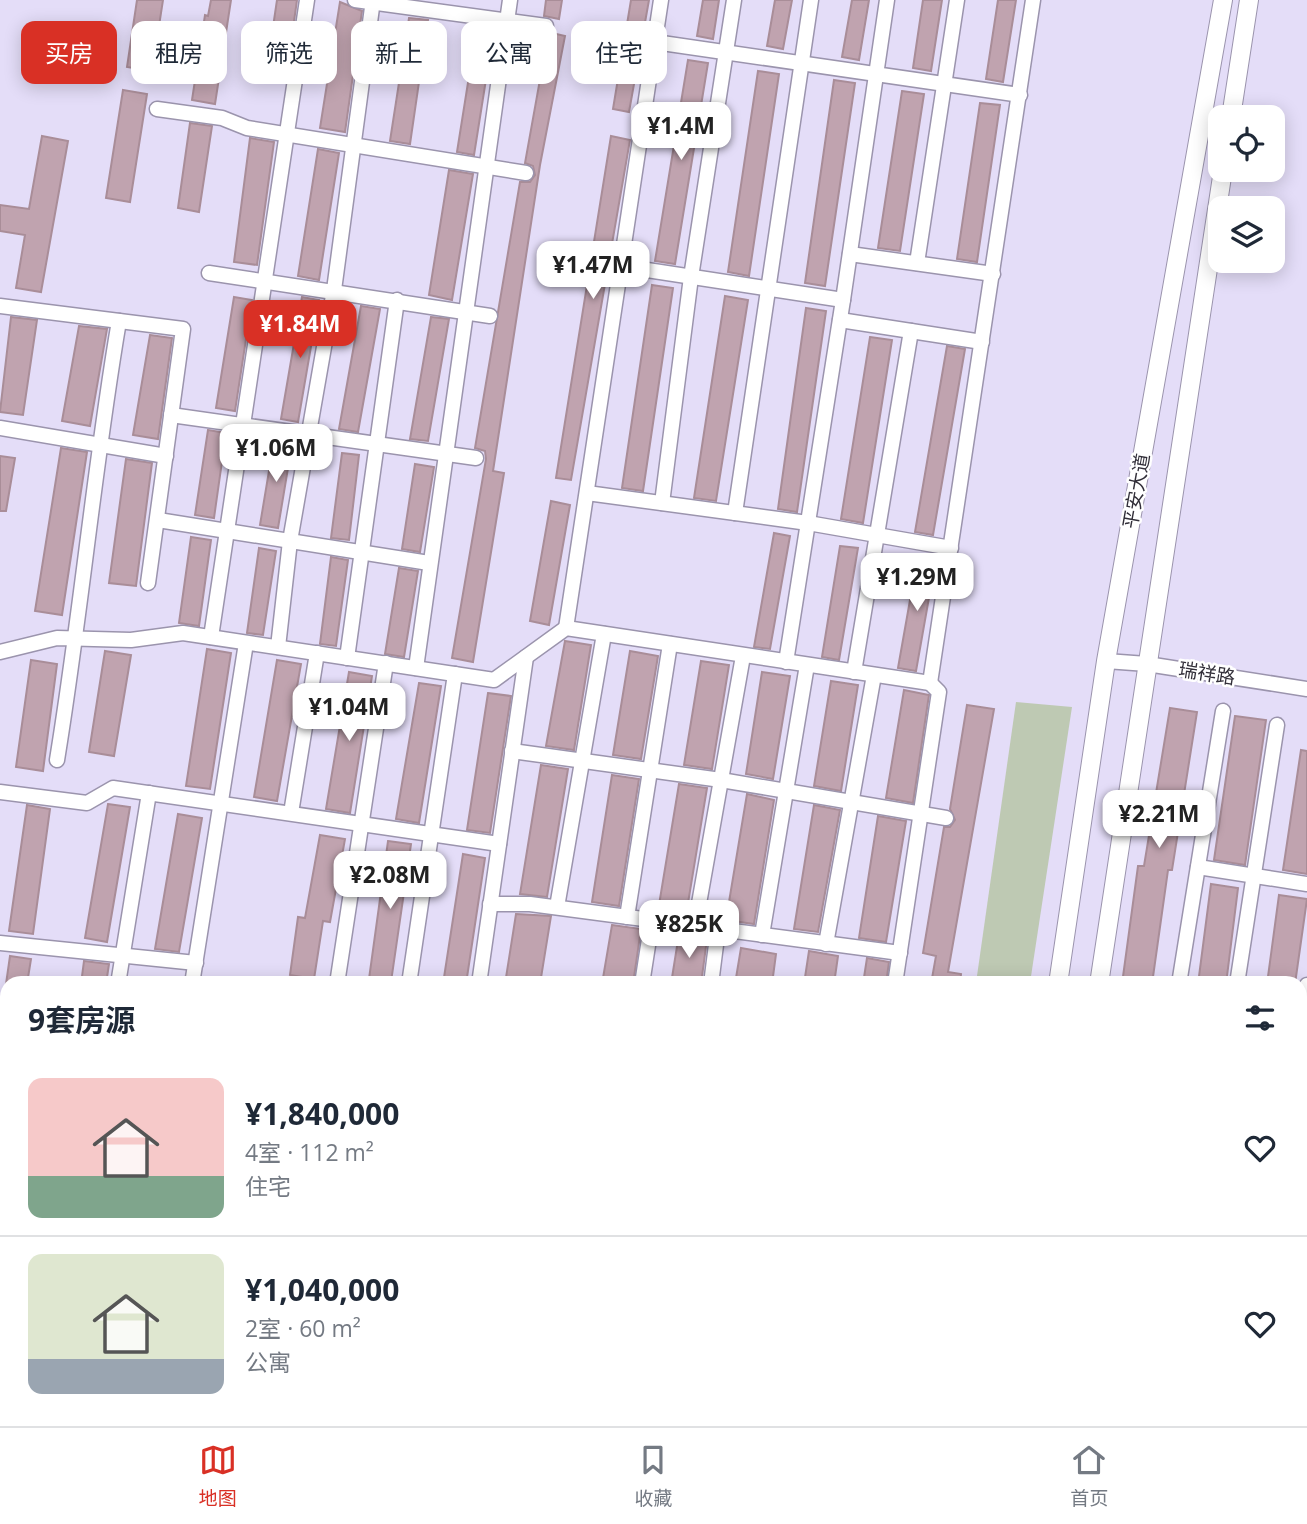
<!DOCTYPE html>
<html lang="zh">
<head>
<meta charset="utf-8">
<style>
	:root { --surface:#fff; --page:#f2f2f3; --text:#1f2937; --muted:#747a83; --line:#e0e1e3; --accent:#d93025 }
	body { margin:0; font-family:"Open Sans","Noto Sans SC",sans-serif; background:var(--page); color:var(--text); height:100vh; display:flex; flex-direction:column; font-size:26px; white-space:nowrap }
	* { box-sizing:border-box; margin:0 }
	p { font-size:23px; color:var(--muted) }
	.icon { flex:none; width:38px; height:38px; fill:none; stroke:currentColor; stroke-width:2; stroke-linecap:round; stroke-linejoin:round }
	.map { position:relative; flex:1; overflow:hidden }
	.side { position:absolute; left:0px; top:976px; width:1307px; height:450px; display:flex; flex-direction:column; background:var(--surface); border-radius:21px 21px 0 0; box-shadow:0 4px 18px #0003 }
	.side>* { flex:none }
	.banner { position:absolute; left:21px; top:21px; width:700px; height:63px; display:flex; gap:14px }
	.buttons { position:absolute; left:1208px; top:105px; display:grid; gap:14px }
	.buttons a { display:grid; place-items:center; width:77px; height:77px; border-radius:14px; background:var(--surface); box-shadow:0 4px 18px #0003; font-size:35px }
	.price { position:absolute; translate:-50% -60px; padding:0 16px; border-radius:14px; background:#fff; color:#222; font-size:23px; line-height:46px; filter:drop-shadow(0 2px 4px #0008) }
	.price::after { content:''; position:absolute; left:50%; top:42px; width:21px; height:16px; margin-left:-10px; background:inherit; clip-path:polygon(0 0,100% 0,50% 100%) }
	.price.current { background:var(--accent); color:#fff }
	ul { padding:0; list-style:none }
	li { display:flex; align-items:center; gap:21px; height:175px; padding:0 28px }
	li+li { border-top:2px solid var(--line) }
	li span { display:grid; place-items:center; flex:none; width:196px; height:140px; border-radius:14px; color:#555 }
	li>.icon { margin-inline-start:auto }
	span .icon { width:84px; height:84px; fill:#fffc; stroke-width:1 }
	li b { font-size:30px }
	h2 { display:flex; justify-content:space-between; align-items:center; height:84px; padding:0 28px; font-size:30px }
	.pill { padding:0 24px; border-radius:14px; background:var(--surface); box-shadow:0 4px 18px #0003; font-size:24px; line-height:63px }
	.pill.current { background:var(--accent); color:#fff }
	.tab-bar { display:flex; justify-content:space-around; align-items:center; height:98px; border-top:2px solid var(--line); background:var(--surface); font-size:19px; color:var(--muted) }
	.tab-bar a { display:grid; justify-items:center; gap:4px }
	.tab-bar .current { color:var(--accent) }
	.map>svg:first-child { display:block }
	.green { fill:#bec9b3 }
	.building { fill:#c0a3af; stroke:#a98d98; stroke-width:2 }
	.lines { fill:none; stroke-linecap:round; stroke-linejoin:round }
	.minor-casing { stroke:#9b94ad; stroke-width:17 }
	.major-casing { stroke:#9b94ad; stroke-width:20 }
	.minor { stroke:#fff; stroke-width:14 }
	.major { stroke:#fff; stroke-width:18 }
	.labels { text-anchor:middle; stroke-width:5; stroke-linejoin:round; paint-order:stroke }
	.street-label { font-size:19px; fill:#322f39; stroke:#fff }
</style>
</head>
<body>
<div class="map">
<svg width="1307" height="1426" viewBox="0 0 1307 1426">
	<rect width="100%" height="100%" fill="#e4ddf8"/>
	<g class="green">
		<path d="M1016 702 1072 707 1030 983H976Z"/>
		<path d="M914 1419H965L964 1426H913Z"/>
	</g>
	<g class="building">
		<path d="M137 0H163L152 71 127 67Z"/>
		<path d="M211 0H231L215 104 192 100 205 15 208 16Z"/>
		<path d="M277 0H297L288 64 268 61Z"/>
		<path d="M546 0H562L559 19 544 16Z"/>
		<path d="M631 0H649L629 112 613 109Z"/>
		<path d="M703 0H719L713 39 697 36Z"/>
		<path d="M775 0H792L783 49 767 46Z"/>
		<path d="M852 0H869L859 60 842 57Z"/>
		<path d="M923 0H942L931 71 913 68Z"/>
		<path d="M998 0H1016L1003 82 986 79Z"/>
		<path d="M340 2 362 11 345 132 320 128Z"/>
		<path d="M409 18 428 20 410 144 390 141Z"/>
		<path d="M477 26 494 29 474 155 457 152Z"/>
		<path d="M552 33 565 36 540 165 493 471 504 473 473 662 452 658 486 459 485 451 475 448 520 182H530L535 175 533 166 525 163 548 35Z"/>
		<path d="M688 60 708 63 675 264 655 261Z"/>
		<path d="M758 71 779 74 749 276 728 272Z"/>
		<path d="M834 80 855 83 825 286 805 283Z"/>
		<path d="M123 90 147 94 130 202 106 198Z"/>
		<path d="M902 91 924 94 900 251 878 248Z"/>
		<path d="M980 103 1000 105 977 262 957 259Z"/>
		<path d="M190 123 212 126 199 212 178 208Z"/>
		<path d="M42 136 68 141 41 292 16 288 25 235 0 231V205L29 209Z"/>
		<path d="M611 136 630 140 571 480 556 478Z"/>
		<path d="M250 138 274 142 257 265 234 262Z"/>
		<path d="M318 149 339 153 319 280 298 276Z"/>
		<path d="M449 170 473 174 452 300 429 295Z"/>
		<path d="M652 285 673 288 643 491 622 488Z"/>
		<path d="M725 296 748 300 716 501 694 498Z"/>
		<path d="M234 297 252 300 235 411 216 408Z"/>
		<path d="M302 297 319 300 298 422 281 419Z"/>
		<path d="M361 306 380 309 358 432 339 429Z"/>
		<path d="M806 308 826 311 797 512 778 509Z"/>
		<path d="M11 317 37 320 23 415 0 412Z"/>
		<path d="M431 317 449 319 428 441 410 439Z"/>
		<path d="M79 326 107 329 90 426 62 421Z"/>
		<path d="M150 335 172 338 158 439 133 435Z"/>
		<path d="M870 337 892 340 863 523 841 519Z"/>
		<path d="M947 346 965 349 933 535 915 532Z"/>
		<path d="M208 430 226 433 214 518 195 515Z"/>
		<path d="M274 441 292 444 278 528 260 525Z"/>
		<path d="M61 448 87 452 62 615 35 611Z"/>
		<path d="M342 453 359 455 349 540 331 538Z"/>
		<path d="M0 456 15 458 6 511H0Z"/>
		<path d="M126 459 152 463 136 586 109 583Z"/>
		<path d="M415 464 434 467 420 552 402 549Z"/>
		<path d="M551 501 570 505 549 625 530 621Z"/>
		<path d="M774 533 790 536 770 649 754 647Z"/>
		<path d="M191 537 211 540 199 626 179 623Z"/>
		<path d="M840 546 858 548 839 660 822 657Z"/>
		<path d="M259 548 276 551 263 635 247 633Z"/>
		<path d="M918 555 936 558 916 671 898 668Z"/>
		<path d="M331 557 348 560 336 646 320 644Z"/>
		<path d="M399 568 418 571 404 657 385 654Z"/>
		<path d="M565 641 591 645 574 750 546 746Z"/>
		<path d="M207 649 231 653 210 789 186 786Z"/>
		<path d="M105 651 131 655 114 756 89 752Z"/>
		<path d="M630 651 658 656 641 759 613 755Z"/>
		<path d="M31 660 57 664 43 771 16 767Z"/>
		<path d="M277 660 301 664 277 801 254 797Z"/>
		<path d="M701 661 729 665 712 769 684 765Z"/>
		<path d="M349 672 372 676 350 813 326 809Z"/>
		<path d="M762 672 790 676 773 779 746 774Z"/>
		<path d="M831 681 858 685 841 791 814 786Z"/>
		<path d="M419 683 441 686 419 823 396 819Z"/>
		<path d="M904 690 929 695 913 803 886 798Z"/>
		<path d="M488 693 511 696 490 833 467 830Z"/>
		<path d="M967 705 994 709 948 972 961 974 960 984H931L936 956 923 953 944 827H950L955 820 950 809Z"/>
		<path d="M1170 708 1197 712 1172 870H1168L1152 984H1122L1138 866H1144Z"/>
		<path d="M1235 716 1266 720 1245 865 1214 860Z"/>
		<path d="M1301 750 1307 751V874L1283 870Z"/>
		<path d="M541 765 568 769 547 897 520 894Z"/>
		<path d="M612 775 639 779 619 906 592 902Z"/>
		<path d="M679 784 707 788 686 915 658 911Z"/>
		<path d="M747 794 774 800 754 924 726 920Z"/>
		<path d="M108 804 130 807 107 942 85 938Z"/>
		<path d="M27 805 50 809 33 934 9 931Z"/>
		<path d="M814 805 840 810 818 932 794 929Z"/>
		<path d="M178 814 202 818 179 952 155 949Z"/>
		<path d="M878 816 906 821 886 942 859 938Z"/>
		<path d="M320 835 345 839 330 922 323 921 314 979 290 975 298 917 305 918Z"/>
		<path d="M388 841 411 844 391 982 369 979Z"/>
		<path d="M463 854 485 858 466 984H443Z"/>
		<path d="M1211 884 1238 888 1226 984H1198Z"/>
		<path d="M1279 895 1307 899 1295 984H1267Z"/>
		<path d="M516 914 551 916 540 984H505Z"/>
		<path d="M612 925 641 929 633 984H602Z"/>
		<path d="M679 934 707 939 701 984H671Z"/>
		<path d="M741 948 776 954 772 984H735Z"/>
		<path d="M809 951 838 956 834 984H804Z"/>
		<path d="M10 956 31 959 27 984H6Z"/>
		<path d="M867 958 889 962 886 984H863Z"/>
		<path d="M84 961 109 964 106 984H81Z"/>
	</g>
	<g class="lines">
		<g class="minor-casing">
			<g id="minor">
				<path d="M355 0 546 26"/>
				<path d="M655 42 1020 95"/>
				<path d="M157 109 222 118 247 128 526 173"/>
				<path d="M850 254 993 274"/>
				<path d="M917 263 957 0"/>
				<path d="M621 266 843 300"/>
				<path d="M209 273 490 316"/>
				<path d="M0 306 183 329 148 583"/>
				<path d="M840 320 982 342"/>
				<path d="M171 415 476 458"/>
				<path d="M0 428 166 456"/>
				<path d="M587 493 808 523 951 548"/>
				<path d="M662 503 691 277 734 0"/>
				<path d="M735 513 811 0"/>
				<path d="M158 520 429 563"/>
				<path d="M566 628 661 0"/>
				<path d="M211 637 307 0"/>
				<path d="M278 647 290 541 334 290 373 0"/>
				<path d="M0 652 57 638 131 640 183 633 494 680 566 628 930 683 1033 0"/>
				<path d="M347 658 397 300"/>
				<path d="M1106 661 1147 664 1307 689"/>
				<path d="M786 662 843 300 887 0"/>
				<path d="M416 668 510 0"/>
				<path d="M854 672 911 331"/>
				<path d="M512 751 721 780 946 818"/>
				<path d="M57 760C81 614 94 467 119 321"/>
				<path d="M0 792 87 803 113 788 499 844"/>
				<path d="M291 813 317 653"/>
				<path d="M1198 867 1307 884"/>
				<path d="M490 904H530L900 953"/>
				<path d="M557 907 604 634"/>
				<path d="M627 917 670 644"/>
				<path d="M695 926 743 656"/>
				<path d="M762 935 807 665"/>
				<path d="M0 943 196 963"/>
				<path d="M826 944 874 675"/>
				<path d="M118 984 149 793"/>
				<path d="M192 984 246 643"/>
				<path d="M337 984 386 663"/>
				<path d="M409 984 455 674"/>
				<path d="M479 984 526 657"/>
				<path d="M642 984 652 920"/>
				<path d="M711 984 718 929"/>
				<path d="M895 984 939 692 930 683"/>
				<path d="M1179 984 1223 711"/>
				<path d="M1237 984 1277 725"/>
				<path d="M1300 1029 1307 985"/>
				<path d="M1300 1045 1307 1046"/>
				<path d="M0 1147 7 1148"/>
				<path d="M0 1179 7 1164"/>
				<path d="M1300 1226 1307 1227"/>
				<path d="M1300 1342 1307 1343"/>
				<path d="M0 1386 7 1387"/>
				<path d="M228 1419 286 1426"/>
				<path d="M339 1426 340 1419"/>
				<path d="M415 1426 416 1419"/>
				<path d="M474 1426 476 1419"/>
				<path d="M547 1426 548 1419"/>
				<path d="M689 1426 690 1419"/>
				<path d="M831 1426V1419"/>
				<path d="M1116 1426 1117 1419"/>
				<path d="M1166 1426 1167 1419"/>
				<path d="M1231 1426 1232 1419"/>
			</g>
		</g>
		<g class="major-casing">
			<g id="major">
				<path d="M1231 117 1249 0"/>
				<path d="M1058 984 1106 661 1223 0"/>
				<path d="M1099 984 1223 170"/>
				<path d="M991 1426 992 1419"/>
				<path d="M1031 1426 1032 1419"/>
			</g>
		</g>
		<use href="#minor" class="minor"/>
		<use href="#major" class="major"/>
	</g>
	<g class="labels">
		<g class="street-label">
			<text transform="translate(1136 491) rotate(-80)" y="7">平安大道</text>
			<text transform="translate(1207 673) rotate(9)" y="7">瑞祥路</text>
		</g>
	</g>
</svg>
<div class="buttons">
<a><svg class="icon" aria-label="locate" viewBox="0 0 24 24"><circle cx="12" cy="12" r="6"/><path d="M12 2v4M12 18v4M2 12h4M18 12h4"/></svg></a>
<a><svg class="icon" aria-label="layers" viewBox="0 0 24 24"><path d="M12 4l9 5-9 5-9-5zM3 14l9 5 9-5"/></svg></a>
</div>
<b class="price" style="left:681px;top:162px">¥1.4M</b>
<b class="price" style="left:593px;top:301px">¥1.47M</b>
<b class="price current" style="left:300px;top:360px">¥1.84M</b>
<b class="price" style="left:276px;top:484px">¥1.06M</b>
<b class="price" style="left:917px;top:613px">¥1.29M</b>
<b class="price" style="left:349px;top:743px">¥1.04M</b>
<b class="price" style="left:1159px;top:850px">¥2.21M</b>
<b class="price" style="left:390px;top:911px">¥2.08M</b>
<b class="price" style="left:689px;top:960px">¥825K</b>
<div class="banner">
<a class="pill current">买房</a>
<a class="pill">租房</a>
<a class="pill">筛选</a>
<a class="pill">新上</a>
<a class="pill">公寓</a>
<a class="pill">住宅</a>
</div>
<section class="side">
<h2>9套房源<svg class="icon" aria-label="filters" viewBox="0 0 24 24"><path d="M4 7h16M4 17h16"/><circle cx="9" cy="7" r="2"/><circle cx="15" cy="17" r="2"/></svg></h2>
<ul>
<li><span style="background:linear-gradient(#f6c9c9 70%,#7fa58c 0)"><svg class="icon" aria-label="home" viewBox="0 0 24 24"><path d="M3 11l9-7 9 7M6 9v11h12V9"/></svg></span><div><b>¥1,840,000</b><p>4室 · 112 m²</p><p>住宅</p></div><svg class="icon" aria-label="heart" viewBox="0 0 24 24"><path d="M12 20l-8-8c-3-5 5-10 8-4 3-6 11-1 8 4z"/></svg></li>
<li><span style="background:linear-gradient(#dfe7d0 75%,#9aa5b1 0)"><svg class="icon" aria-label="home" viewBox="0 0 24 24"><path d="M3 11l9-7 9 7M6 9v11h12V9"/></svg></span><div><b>¥1,040,000</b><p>2室 · 60 m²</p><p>公寓</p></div><svg class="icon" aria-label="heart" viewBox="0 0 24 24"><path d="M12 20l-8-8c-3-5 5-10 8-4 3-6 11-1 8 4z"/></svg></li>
</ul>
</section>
</div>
<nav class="tab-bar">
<a class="current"><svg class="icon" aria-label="map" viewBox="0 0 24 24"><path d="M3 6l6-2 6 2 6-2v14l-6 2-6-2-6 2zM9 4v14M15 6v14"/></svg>地图</a>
<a><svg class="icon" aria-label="saved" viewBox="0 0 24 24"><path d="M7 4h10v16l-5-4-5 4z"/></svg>收藏</a>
<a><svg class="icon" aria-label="home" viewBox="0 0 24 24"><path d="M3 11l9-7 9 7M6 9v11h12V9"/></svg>首页</a>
</nav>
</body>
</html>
